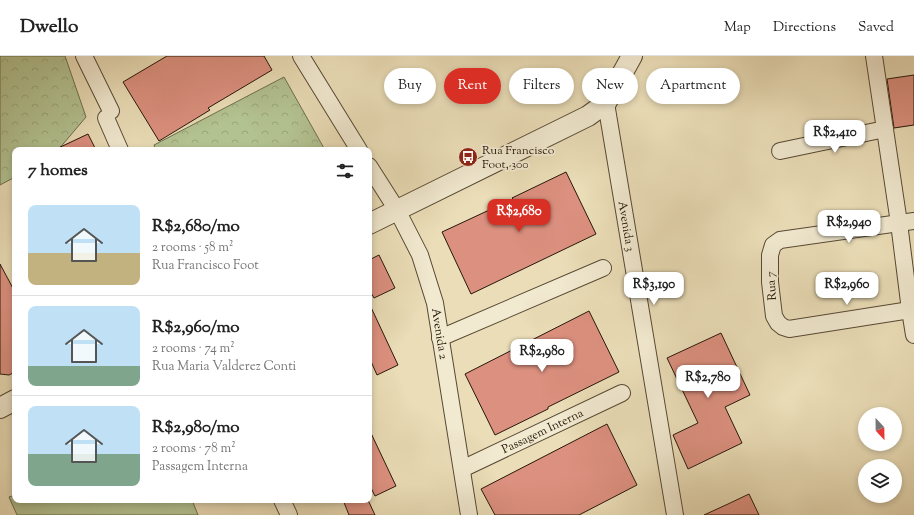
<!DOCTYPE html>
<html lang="en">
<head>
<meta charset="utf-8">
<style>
	:root { --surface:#fff; --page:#f6f6f6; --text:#222; --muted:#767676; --line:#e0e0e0; --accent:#d93025 }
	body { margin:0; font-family:"Sorts Mill Goudy",serif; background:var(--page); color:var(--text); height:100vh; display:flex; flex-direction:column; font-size:15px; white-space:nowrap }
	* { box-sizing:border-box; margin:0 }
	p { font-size:13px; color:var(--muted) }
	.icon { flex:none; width:22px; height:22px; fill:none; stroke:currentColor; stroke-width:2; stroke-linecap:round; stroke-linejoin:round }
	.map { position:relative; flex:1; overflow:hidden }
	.drawer { position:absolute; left:12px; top:91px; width:360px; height:356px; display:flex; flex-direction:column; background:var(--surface); border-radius:8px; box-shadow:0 2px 6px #0003 }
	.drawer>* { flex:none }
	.banner { position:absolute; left:384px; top:12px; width:380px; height:36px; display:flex; gap:8px }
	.needle { width:26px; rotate:158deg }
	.controls { position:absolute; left:858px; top:351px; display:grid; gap:8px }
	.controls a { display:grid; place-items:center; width:44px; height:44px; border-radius:50%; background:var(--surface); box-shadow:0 2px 6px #0003; font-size:20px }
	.price { position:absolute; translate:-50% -34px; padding:0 9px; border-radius:8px; background:#fff; color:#222; font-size:13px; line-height:26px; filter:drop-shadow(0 1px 2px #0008) }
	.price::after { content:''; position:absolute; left:50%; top:24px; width:12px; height:9px; margin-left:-6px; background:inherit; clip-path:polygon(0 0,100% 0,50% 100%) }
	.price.on { background:var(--accent); color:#fff }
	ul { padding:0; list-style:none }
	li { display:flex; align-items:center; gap:12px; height:100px; padding:0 16px }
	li+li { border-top:1px solid var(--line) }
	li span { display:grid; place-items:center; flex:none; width:112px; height:80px; border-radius:8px; color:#555 }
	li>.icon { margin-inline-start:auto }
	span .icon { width:48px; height:48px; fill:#fffc; stroke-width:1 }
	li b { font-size:17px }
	h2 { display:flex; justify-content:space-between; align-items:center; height:48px; padding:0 16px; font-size:17px }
	.pill { padding:0 14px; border-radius:18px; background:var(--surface); box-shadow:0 2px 6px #0003; font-size:14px; line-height:36px }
	.pill.on { background:var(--accent); color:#fff }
	header { display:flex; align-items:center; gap:24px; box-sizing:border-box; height:56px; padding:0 20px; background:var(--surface); border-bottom:1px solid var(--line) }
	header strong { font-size:19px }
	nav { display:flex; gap:22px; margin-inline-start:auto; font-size:14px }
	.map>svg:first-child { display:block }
	.forest { fill:url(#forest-crowns); stroke:#6c6d4d }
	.park { fill:#b3c291; stroke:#6c6d4d }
	.building { fill:#dc907f; stroke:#261809 }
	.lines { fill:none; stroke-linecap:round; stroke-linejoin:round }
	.minor-casing { stroke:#574934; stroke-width:18 }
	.tertiary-casing { stroke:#574934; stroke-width:22 }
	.minor { stroke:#f1e9d0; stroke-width:16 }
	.tertiary { stroke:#f1e9d0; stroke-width:20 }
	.labels { text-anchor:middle; stroke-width:3.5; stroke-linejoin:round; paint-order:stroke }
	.poi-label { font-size:12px; fill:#261809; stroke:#f1e9d0; text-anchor:start }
	.street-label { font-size:12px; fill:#261809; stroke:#f1e9d0 }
</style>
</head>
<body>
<header>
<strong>Dwello</strong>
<nav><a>Map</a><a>Directions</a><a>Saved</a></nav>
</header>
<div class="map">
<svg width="914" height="459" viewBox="0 0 914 459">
	<defs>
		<pattern id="forest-crowns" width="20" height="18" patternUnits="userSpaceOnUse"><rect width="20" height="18" fill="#b3c291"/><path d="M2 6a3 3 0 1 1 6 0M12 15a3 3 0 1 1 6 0" fill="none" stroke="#9aa67c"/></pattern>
	</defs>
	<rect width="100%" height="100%" fill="#eaddb7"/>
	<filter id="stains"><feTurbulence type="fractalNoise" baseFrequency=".005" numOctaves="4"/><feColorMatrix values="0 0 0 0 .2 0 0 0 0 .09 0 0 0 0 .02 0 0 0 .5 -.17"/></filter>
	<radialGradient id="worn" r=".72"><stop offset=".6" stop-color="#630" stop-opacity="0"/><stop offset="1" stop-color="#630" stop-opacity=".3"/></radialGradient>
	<g class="forest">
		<path d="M0 0H65L86 61 58 94H15V121L0 129Z"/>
		<path d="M284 21 325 94H156L154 89Z"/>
	</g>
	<path class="park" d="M15 439V444H192L198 459H17L9 441Z"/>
	<g class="building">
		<path d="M167 0H264L272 14 208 52 210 54 159 85 123 26Z"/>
		<path d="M914 19V69L894 72 887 23Z"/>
		<path d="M88 78 96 94H54Z"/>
		<path d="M566 116 596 178 471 238 442 176 513 143 512 142Z"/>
		<path d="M379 199 395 232 374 242 369 233V204Z"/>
		<path d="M0 208 15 236V316L9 319 0 318Z"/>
		<path d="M369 247 398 309 377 319 369 301Z"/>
		<path d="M589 255 619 316 548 351V353L495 379 465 318Z"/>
		<path d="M721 277 750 339 725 351 742 387 688 413 673 379 698 367 667 302Z"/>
		<path d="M607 368 637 429 579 459H495L481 433Z"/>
		<path d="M369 373 396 430 375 440 369 428Z"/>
		<path d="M749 438 759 459H704L728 448Z"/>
		<path d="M343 444H368L375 459H349Z"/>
	</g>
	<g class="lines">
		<g class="minor-casing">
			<g id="minor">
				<path d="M84 0 111 55"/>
				<path d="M301 0 359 94"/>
				<path d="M874 0 899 167 910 254 914 279"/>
				<path id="s1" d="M606 47 675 459"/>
				<path d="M106 62 120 94"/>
				<path d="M780 95 885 73"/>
				<path id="s2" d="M369 110 397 154 420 199 435 247 469 459"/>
				<path d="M910 254 789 273 783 271 778 267 774 260 770 226V199L773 189 780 184 914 165"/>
				<path d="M440 282 603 212"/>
				<path id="s3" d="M462 413 622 337"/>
				<path d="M282 444 289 459"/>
			</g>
		</g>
		<g class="tertiary-casing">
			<g id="tertiary">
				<path d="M369 168 588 60 606 47 632 0"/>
				<path d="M0 352 15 344"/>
			</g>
		</g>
		<use href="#minor" class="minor"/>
		<use href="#tertiary" class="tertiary"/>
	</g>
	<defs>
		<g id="bus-disc" transform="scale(1)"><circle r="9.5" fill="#8f2418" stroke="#f1e9d0"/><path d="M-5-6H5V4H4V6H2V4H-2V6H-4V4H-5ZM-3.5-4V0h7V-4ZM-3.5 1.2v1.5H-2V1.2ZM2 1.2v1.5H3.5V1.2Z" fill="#fff"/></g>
	</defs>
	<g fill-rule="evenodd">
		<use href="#bus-disc" x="468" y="101"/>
	</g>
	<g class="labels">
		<g class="poi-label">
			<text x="482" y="98">Rua Francisco<tspan x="482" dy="14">Foot, 300</tspan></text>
		</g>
		<g class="street-label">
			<text dy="4" stroke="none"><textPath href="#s1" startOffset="125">Avenida 3</textPath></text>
			<text transform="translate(771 230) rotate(-94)" y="4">Rua 7</text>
			<text dy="4" stroke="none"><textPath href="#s2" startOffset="184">Avenida 2</textPath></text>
			<text dy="4" stroke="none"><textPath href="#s3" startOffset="89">Passagem Interna</textPath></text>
		</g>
	</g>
	<rect width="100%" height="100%" filter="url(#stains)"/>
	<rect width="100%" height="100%" fill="url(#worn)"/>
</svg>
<div class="controls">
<a><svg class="needle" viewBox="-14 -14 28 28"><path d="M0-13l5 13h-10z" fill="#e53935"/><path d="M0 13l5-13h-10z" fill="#767676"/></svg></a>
<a><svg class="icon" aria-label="layers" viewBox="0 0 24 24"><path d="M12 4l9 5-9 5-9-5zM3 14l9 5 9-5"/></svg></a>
</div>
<b class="price" style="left:835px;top:98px">R$2,410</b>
<b class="price on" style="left:519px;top:177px">R$2,680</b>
<b class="price" style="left:849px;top:188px">R$2,940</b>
<b class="price" style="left:654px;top:250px">R$3,190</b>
<b class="price" style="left:847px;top:250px">R$2,960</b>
<b class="price" style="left:542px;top:317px">R$2,980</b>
<b class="price" style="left:708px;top:343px">R$2,780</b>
<div class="banner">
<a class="pill">Buy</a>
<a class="pill on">Rent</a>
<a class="pill">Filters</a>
<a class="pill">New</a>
<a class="pill">Apartment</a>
</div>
<section class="drawer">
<h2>7 homes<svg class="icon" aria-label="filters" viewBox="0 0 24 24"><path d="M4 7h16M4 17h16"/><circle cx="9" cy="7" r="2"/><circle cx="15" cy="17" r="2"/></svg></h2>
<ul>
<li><span style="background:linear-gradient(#bfe0f5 60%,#c2b280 0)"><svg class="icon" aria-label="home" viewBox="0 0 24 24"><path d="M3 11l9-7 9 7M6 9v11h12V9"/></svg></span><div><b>R$2,680/mo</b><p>2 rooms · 58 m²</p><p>Rua Francisco Foot</p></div></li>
<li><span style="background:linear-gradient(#bfe0f5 75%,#7fa58c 0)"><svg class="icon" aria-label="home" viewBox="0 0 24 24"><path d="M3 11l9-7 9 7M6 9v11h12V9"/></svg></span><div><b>R$2,960/mo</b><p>2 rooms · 74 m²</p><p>Rua Maria Valderez Conti</p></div></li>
<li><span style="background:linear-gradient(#bfe0f5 60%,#7fa58c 0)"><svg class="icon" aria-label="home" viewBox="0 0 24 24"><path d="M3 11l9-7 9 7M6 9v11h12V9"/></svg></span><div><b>R$2,980/mo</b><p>2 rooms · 78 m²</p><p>Passagem Interna</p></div></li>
</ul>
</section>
</div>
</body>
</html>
